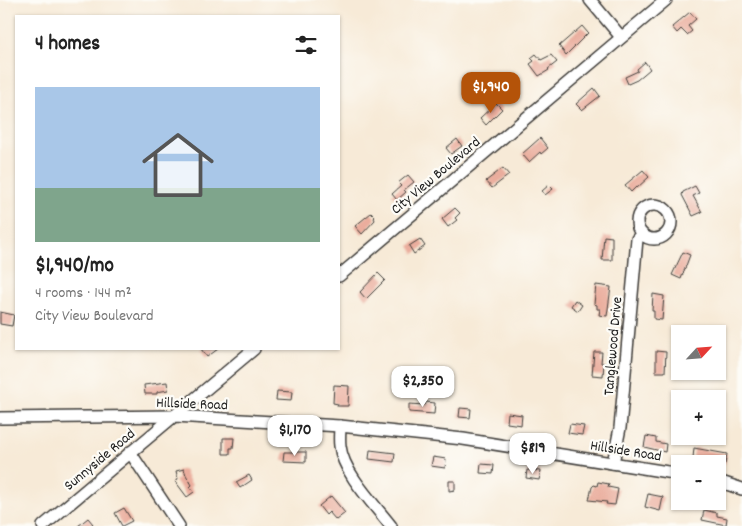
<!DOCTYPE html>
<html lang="en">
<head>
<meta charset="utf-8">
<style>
	:root { --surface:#fff; --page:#f6f6f6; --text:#222; --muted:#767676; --line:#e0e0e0; --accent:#b45309 }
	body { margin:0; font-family:Dekko,sans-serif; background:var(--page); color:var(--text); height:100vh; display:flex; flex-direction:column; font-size:19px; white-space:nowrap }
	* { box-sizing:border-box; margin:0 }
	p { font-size:16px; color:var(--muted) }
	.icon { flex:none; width:28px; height:28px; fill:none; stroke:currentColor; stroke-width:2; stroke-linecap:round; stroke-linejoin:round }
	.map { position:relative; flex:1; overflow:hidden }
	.details { position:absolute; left:15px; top:15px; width:325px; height:335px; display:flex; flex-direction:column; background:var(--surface); border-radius:0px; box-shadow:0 1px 4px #0004 }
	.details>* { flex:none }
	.needle { width:32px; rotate:64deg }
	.fabs { position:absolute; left:671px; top:325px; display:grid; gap:10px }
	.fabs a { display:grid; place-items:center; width:55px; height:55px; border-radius:0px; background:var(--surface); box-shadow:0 1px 4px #0004; font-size:25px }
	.price { position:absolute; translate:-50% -42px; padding:0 11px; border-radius:10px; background:#fff; color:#222; font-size:16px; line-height:32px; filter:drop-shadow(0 1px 2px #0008) }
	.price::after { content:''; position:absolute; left:50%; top:30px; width:15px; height:11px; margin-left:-8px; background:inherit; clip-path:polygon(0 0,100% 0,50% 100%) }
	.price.active { background:var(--accent); color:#fff }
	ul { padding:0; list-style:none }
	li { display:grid; align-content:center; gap:10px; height:265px; padding:0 20px }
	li+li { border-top:1px solid var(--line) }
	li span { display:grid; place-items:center; height:155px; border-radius:0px; color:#555 }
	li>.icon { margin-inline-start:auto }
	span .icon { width:90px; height:90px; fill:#fffc; stroke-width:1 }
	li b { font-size:21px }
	h2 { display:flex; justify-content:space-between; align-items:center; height:60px; padding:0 20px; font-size:21px }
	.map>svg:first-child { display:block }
	.building { fill:#eaad9d }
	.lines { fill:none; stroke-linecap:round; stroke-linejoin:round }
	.minor-casing { stroke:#3d3b38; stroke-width:14 }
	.minor { stroke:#fff; stroke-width:11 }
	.labels { text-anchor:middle; stroke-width:4.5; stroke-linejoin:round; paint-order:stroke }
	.street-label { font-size:15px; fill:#1c1c1c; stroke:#fdfcf7 }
</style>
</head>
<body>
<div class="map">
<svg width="742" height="526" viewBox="0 0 742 526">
	<rect width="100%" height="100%" fill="#fdfcf7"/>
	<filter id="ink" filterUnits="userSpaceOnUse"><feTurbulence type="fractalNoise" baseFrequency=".02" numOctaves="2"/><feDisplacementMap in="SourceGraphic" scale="10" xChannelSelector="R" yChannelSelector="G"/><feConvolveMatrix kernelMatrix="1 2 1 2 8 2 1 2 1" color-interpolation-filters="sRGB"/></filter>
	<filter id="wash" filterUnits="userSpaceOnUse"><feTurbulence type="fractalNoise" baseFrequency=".0096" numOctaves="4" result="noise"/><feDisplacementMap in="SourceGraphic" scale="20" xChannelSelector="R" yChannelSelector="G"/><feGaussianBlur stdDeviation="1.12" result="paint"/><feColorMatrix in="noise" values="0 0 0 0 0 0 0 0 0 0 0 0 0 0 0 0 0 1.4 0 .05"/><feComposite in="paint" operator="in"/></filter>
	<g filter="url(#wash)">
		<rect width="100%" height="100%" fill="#f7ead7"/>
		<g id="blocks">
			<g class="building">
				<path d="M690 12 696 19 688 26 692 31 687 35 681 29 677 33 672 27Z"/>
				<path d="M582 26 588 33 566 55 559 46Z"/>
				<path d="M536 54 541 60 551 55 557 62 548 69 549 70 539 76 530 64 534 61 531 58Z"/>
				<path d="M645 62 650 69 637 80 628 84 625 77 638 71 637 69Z"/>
				<path d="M594 88 600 96 582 110 576 104Z"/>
				<path d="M496 103 502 109 486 125 480 118Z"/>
				<path d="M540 138 548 148 541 154 540 152 529 162 522 154Z"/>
				<path d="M457 139 462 146 451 154 446 148Z"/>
				<path d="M503 168 509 175 492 188 486 181Z"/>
				<path d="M643 170 649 177 637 188 636 187 631 192 625 185Z"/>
				<path d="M408 175 414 182 404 190 406 192 397 200 392 194 401 186 398 183Z"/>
				<path d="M549 185 553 189 545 195 542 191Z"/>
				<path d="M695 186 699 193 693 196 702 212 693 216 682 195 683 192Z"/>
				<path d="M455 208 460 213 455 218 457 220 448 227 442 219Z"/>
				<path d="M371 213 375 217 374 218 375 220 362 234 355 226Z"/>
				<path d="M604 236 612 237V260H602Z"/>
				<path d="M420 239 425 246 414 254 409 246Z"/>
				<path d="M683 252 690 255 681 279 672 275Z"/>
				<path d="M378 273 385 280 366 299 360 292Z"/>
				<path d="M596 285 611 287 607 316 599 315 600 309H597V305L594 304Z"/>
				<path d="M653 294 664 296 662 320 654 319V311H652Z"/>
				<path d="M575 300 582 305 578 311 571 306Z"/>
				<path d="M0 312 14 315 12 326 0 324Z"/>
				<path d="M201 349H218L207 357Z"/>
				<path d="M656 351 666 352 665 372H656Z"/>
				<path d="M594 352H602L601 363H604L603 376 592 375Z"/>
				<path d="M167 382 168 390 157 392V394H145L144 385Z"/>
				<path d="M334 385 349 386 348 406H337L338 404 333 403Z"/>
				<path d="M277 391 292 392 291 401 276 400Z"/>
				<path d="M426 402 435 403 434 414 409 412V404L425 405Z"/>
				<path d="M460 408 471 409 470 418 459 417Z"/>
				<path d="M508 413 522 415 521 425 507 423Z"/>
				<path d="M570 424 584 426 582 435 568 433Z"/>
				<path d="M646 436 656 438V442L666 444 665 452 644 447Z"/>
				<path d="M223 438H234L233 448H230V454H223Z"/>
				<path d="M694 448 727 454 725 464 693 458Z"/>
				<path d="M370 450 395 453 394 462 369 459Z"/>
				<path d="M284 452H306V462L283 461Z"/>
				<path d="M433 457 446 459 445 468 431 466Z"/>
				<path d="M481 464 494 465 493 474 480 473Z"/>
				<path d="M184 469 186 475 192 485 190 487 194 492 187 497 175 481 178 479 176 471Z"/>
				<path d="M527 470 541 471 539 480 526 478Z"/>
				<path d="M249 475 252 480 240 488 236 482Z"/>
				<path d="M449 481H455V490L449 491Z"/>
				<path d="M598 482 609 484 608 487 618 489 615 505 606 504 607 502 589 500 592 487 594 485 597 486Z"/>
				<path d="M648 494 663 497 660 511 645 507Z"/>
				<path d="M331 496 345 513 336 520 329 512 326 515 319 506Z"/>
				<path d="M124 508 132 521 122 526 115 513Z"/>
				<path d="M704 510 717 513V516L727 518 726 525 702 520Z"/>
				<path d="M88 518 93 524 90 526H78Z"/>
			</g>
		</g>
	</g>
	<g filter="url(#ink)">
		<use href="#blocks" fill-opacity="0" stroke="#3d3b38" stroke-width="1"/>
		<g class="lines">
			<g class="minor-casing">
				<g id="minor">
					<path d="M590 0 621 37"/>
					<circle cx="654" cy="222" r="17"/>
					<path d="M339 276 666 0"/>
					<path d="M0 418 175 416 340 426 463 439 680 474"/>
					<path d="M340 426C340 432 339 439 340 446 343 473 374 504 391 526"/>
					<path d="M130 452 179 526"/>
					<path d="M613 463 620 428 637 239 642 234"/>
					<path d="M718 481 742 489"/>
					<path d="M43 526 254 349"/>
				</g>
			</g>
			<use href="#minor" class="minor"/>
		</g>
	</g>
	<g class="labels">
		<g class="street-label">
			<text transform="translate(435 175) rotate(-40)" y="5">City View Boulevard</text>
			<text transform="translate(612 346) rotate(-85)" y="5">Tanglewood Drive</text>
			<text transform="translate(192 403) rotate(2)" y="5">Hillside Road</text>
			<text transform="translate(626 450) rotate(9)" y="5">Hillside Road</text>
			<text transform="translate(99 459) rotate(-40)" y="5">Sunnyside Road</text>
		</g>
	</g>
</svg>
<div class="fabs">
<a><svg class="needle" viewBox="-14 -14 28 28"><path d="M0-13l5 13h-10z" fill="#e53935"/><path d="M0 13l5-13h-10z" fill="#767676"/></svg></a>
<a>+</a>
<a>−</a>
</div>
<b class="price active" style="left:491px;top:114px">$1,940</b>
<b class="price" style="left:423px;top:408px">$2,350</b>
<b class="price" style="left:295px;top:457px">$1,170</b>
<b class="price" style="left:533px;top:475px">$819</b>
<section class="details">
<h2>4 homes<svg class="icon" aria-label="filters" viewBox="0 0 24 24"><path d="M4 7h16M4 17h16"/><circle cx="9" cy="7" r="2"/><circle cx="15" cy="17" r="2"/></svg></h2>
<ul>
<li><span style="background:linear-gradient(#a9c7e8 65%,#7fa58c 0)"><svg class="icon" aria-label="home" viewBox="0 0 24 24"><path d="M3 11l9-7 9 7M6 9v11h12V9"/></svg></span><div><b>$1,940/mo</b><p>4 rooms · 144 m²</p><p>City View Boulevard</p></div></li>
</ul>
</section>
</div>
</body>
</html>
